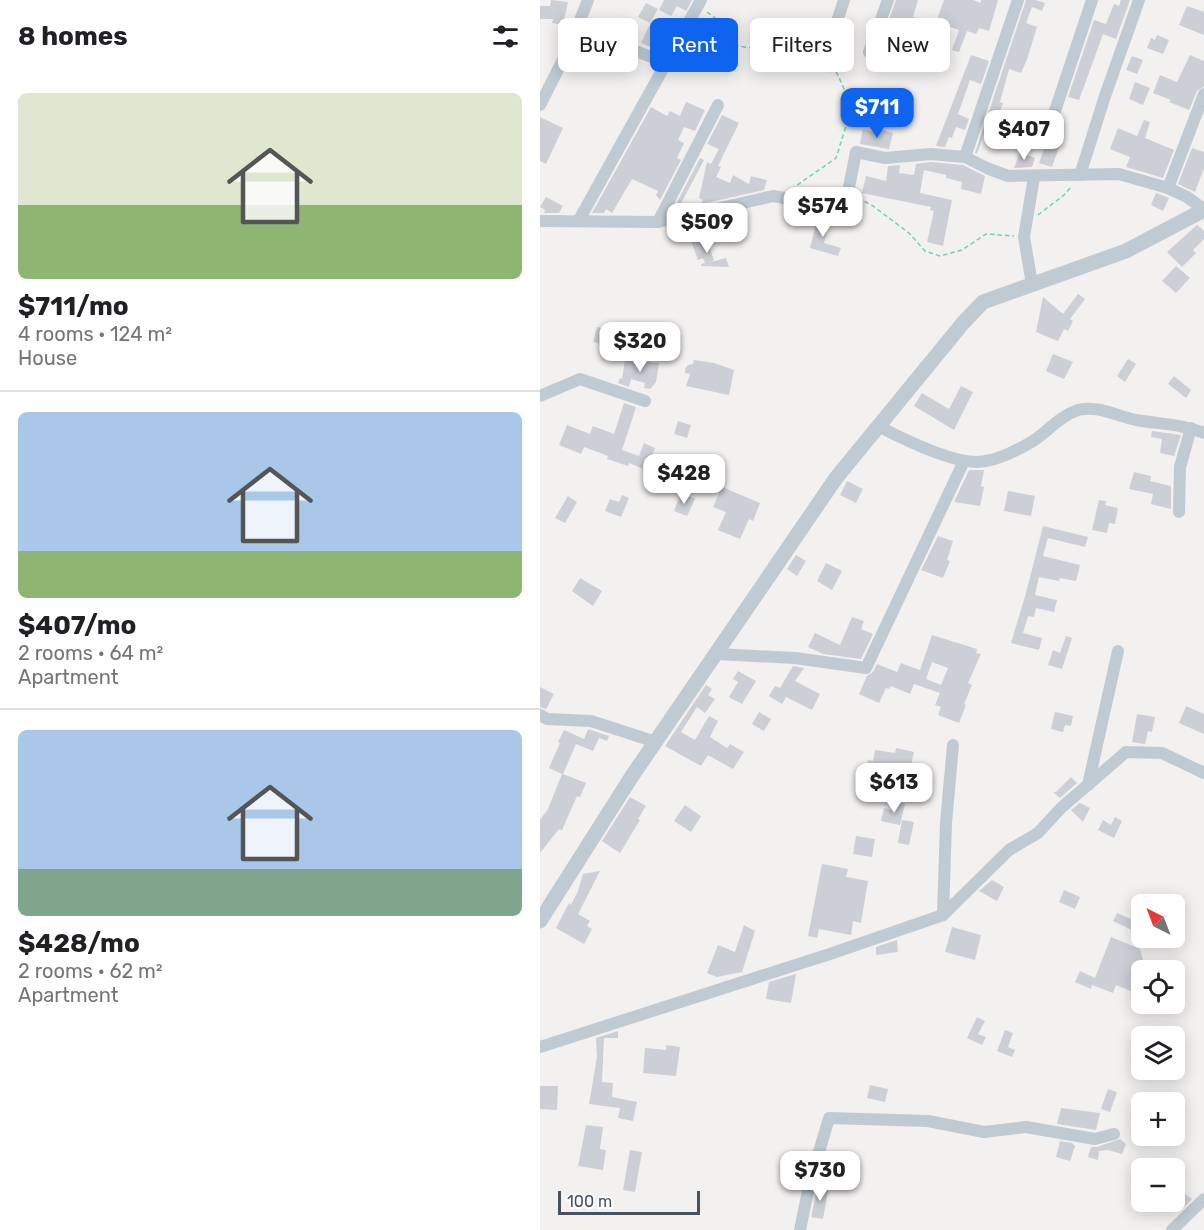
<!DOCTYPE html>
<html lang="en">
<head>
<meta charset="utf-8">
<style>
	:root { --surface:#fff; --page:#f2f2f2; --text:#202124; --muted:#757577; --line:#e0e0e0; --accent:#0e64ef }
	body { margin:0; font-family:Rubik,sans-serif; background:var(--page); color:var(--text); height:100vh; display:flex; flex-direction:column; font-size:22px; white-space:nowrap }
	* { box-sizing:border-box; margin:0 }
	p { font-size:20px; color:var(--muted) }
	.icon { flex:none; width:33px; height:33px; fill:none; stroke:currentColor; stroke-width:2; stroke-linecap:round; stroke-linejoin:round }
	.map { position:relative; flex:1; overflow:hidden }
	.side { display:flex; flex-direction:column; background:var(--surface); width:540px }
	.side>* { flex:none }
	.top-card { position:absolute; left:18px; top:18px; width:555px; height:54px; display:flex; gap:12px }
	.needle { width:39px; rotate:318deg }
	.buttons { position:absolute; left:591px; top:894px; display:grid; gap:12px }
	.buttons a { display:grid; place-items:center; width:54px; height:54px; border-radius:9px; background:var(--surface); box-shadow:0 3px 15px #0003; font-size:30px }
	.scale { position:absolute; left:18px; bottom:15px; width:142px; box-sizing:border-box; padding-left:6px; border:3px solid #47525f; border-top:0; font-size:16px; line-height:21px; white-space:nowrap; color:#47525f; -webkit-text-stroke:4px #fff; paint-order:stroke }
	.price { position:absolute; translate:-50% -51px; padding:0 14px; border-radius:12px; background:#fff; color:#222; font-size:20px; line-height:39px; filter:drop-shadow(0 2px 3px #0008) }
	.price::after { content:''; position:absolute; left:50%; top:36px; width:18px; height:14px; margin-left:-9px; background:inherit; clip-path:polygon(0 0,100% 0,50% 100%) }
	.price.on { background:var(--accent); color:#fff }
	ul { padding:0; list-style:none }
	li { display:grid; align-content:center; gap:12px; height:318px; padding:0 18px }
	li+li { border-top:2px solid var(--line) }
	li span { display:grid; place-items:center; height:186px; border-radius:9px; color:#555 }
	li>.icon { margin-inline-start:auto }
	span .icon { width:108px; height:108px; fill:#fffc; stroke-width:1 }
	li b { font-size:26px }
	h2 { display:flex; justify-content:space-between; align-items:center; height:72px; padding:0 18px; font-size:26px }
	.chip { padding:0 21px; border-radius:9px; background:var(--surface); box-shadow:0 3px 15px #0003; font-size:21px; line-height:54px }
	.chip.on { background:var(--accent); color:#fff }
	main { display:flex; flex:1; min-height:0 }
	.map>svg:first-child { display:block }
	.building { fill:#cccfd5; fill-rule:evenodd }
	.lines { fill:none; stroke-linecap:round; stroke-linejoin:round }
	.path { stroke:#72d3a8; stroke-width:1.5; stroke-dasharray:4.5 3; stroke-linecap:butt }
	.minor { stroke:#c0cad3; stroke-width:12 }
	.tertiary { stroke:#c0cad3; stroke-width:15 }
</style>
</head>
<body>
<main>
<section class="side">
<h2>8 homes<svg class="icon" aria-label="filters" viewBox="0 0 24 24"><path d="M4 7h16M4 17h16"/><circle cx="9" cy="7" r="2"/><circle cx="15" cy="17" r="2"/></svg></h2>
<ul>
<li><span style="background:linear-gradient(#dfe7d0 60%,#8fb573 0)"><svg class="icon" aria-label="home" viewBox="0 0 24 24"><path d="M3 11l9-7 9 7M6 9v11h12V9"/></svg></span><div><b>$711/mo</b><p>4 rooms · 124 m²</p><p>House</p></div></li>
<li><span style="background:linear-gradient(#a9c7e8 75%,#8fb573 0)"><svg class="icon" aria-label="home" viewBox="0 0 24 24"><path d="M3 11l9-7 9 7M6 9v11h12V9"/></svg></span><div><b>$407/mo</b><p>2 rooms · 64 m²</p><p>Apartment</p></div></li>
<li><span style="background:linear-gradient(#a9c7e8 75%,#7fa58c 0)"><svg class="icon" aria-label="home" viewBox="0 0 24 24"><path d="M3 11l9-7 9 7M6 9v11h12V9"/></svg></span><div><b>$428/mo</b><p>2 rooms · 62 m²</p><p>Apartment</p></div></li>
</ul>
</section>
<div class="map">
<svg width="664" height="1230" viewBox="0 0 664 1230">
	<rect width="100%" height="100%" fill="#f3f0f0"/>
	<g class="building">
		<path d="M11 0 28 2 23 25 12 23 13 19H0V6H10Z"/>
		<path d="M124 0H152L146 11 137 6 131 16 119 10Z"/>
		<path d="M356 0H378L373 17 382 19 376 39 365 36 357 60 337 53Z"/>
		<path d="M404 0H433L441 3V0H458L449 31 439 28 436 34 427 31 419 52 412 50 419 30 396 22Z"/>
		<path d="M486 0H495L505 3 502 11 492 7 486 23 497 27 487 59 481 73 469 69 460 102 463 103 453 132 445 130 437 154 435 153Z"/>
		<path d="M581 0H590L576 39 563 34 539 100 528 97 554 20 566 24 574 4 579 6Z"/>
		<path d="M106 3 118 9 110 23 98 17Z"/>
		<path d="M647 6 664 12V35L639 25Z"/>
		<path d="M109 26 127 35 119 51 101 43Z"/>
		<path d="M617 35 629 40 623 54 607 48 611 38 615 40Z"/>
		<path d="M431 55 449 61 441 84 430 80 418 114 429 119 425 130 416 127 412 138 409 137 405 147 396 146Z"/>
		<path d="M650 55 664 61V86L657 91 649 110 629 102 631 100 613 93 620 75 637 82Z"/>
		<path d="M592 56 603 60 597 74 586 70Z"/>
		<path d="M595 82 610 88 603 105 589 99Z"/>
		<path d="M146 102 165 110 155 131 144 127 138 140 144 143 137 158 141 160 120 200 116 195 118 191 92 179 72 213 66 209 64 213H52L111 107 127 116 130 111 140 116Z"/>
		<path d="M182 115 199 123 178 166 181 167 176 177 190 183 193 175 209 184 211 176 227 180 224 190 161 204 163 200 159 198 167 162 171 164 179 149 167 144Z"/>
		<path d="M0 117 23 128 6 164 0 161Z"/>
		<path d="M604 120 610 122 605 138 634 150 623 178 586 167 590 157 570 149 578 128 597 136Z"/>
		<path d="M323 129 339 133 340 129 353 133 349 149 320 144Z"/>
		<path d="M509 135 522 139 512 167 499 163Z"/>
		<path d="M652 148 664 152V168L655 192 638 184Z"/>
		<path d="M480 152 495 158 492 167 474 168Z"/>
		<path d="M160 158 164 160 139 207 133 210Z"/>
		<path d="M391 162 423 165 445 176 441 194 421 189 422 182 406 178V175L384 170 380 193 412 200 403 246 387 242 394 211 390 210 391 207 322 193 326 176 346 181 348 166 360 165 359 173 374 175 376 164Z"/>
		<path d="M616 193 629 198 623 211 611 205Z"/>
		<path d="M6 197 23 206 19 213H4L5 210 0 207Z"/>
		<path d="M278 216 290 219 284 243 301 248 298 256 270 248Z"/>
		<path d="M657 225 664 231V239L653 250 656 253 642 267 627 252Z"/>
		<path d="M165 236 174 260 171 262 186 258 189 267 161 266V264L165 263 163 258 158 260 151 241Z"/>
		<path d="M636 266 650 278 636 293 622 281Z"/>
		<path d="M538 294 545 299 530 319 533 321 528 331 524 329 518 341 496 332 503 297 523 314Z"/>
		<path d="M57 327 85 334 81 349 69 346 62 349 58 343 53 342Z"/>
		<path d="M121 331 136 334 132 350 119 348Z"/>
		<path d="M513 354 533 362 524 379 506 371Z"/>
		<path d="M588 359 596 364 585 382 577 376Z"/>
		<path d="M85 360 119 363 116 382 110 389 104 388 105 383 91 379 89 387 78 383 80 378 82 379Z"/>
		<path d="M154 360 174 363 194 370 189 395 146 386 150 374 145 373V369L148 365 153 364Z"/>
		<path d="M634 376 651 390 646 398 628 384Z"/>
		<path d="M421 386 433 392 414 430 374 406 382 393 409 409Z"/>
		<path d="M84 403 96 407 82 450 99 456 104 443 115 448 106 470 89 463 88 466 67 459 68 456 44 447 41 454 19 445 27 425 50 434 53 426 74 434Z"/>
		<path d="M138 421 151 425 147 438 134 434Z"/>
		<path d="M612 431 641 435 634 456 620 453 622 439 611 437Z"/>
		<path d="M429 470H444L441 486 444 487 440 506 414 502Z"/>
		<path d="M594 472 611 476 610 481 631 486V509L611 504 613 494 589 489Z"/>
		<path d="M307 481 323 489 316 503 300 495Z"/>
		<path d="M182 487 220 503 213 521 209 519 200 539 178 530 186 512 173 507Z"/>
		<path d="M468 491 495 496 491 516 464 511Z"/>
		<path d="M141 493 155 499 147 516 134 511Z"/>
		<path d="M82 495 89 498 81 517 65 511 70 499 79 502Z"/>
		<path d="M28 496 37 502 25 523 15 518Z"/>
		<path d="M559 500 566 501 565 505 578 508 575 524 569 523 567 533 552 530Z"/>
		<path d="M503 526 548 537 545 547 508 538 503 556 540 565 536 581 520 578 519 581 499 577 495 595 517 600 514 612 496 608 494 617 488 616 483 633 502 638 499 650 471 643 486 593Z"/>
		<path d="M398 536 413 541 407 560 410 561 403 578 381 570Z"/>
		<path d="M256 555 266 561 257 576 247 569Z"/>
		<path d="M286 563 302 571 292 590 277 581Z"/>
		<path d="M40 578 62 591 53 606 32 591Z"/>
		<path d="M312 617 324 621 321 629 333 634 321 659 283 654 268 647 275 633 300 645Z"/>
		<path d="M392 635 437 649 436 653 441 654 428 683 432 685 424 704 426 705 419 723 398 715 401 707 395 705 400 693 374 684 370 694 351 686 349 689 346 688 339 703 319 694 327 676 333 672 337 664 357 672 361 663 380 670ZM392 662 408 668 401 685 386 679Z"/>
		<path d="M526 636 532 638 522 669 508 665 513 650 520 653Z"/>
		<path d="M253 666 264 668 255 681 280 694 272 710 246 697 242 704 229 696 235 686 240 688Z"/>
		<path d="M198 671 216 681 202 704 189 697 198 682 193 679Z"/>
		<path d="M166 685 172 689 168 695 175 699 165 713 157 707 141 732 155 740 169 716 178 721 170 737 187 748 190 744 204 752 193 769 168 755 161 766 125 746Z"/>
		<path d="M0 687 14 694 6 709 0 707Z"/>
		<path d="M646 706 664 714V734L639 723Z"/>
		<path d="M219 712 231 719 224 731 212 724Z"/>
		<path d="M515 712 533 716 531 726 525 725 523 732 511 729Z"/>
		<path d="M597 714 615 717 612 732 608 731 605 744 592 742Z"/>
		<path d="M48 729 69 736 67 741 59 738 53 751 36 744 23 774 46 783 40 797 37 796 22 830 19 829 0 853V820L8 809 22 774 9 768 20 743 18 742 24 730 44 739Z"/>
		<path d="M356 748 374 752 367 783 343 779 341 789 330 787 332 775 326 774 328 760 333 761 335 750 355 753Z"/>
		<path d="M531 777 537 783 520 798 513 792H516Z"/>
		<path d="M90 797 106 806 98 819 100 820 80 853 62 841Z"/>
		<path d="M352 801 365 804 360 825 341 821 344 808 351 810Z"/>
		<path d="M540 803 550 808 543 822 531 810Z"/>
		<path d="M145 805 161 816 151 832 134 821Z"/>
		<path d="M575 817 582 821 574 838 558 830 563 820 571 825Z"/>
		<path d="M362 820 374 822 369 845 358 843Z"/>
		<path d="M316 836 335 839 332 857 313 854Z"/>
		<path d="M282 864 308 869 306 877 328 881 321 923 313 921 311 935 279 929 277 938 268 936Z"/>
		<path d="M60 871 38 914 50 921 47 926 52 929 44 944 16 928 29 903 31 905 38 891 43 874Z"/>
		<path d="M452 880 464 887 457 901 439 891Z"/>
		<path d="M524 890 540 897 535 909 519 902Z"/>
		<path d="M577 913 598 922 594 931 573 921Z"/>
		<path d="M204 925 215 931 202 972 177 977 167 973 178 945 195 952Z"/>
		<path d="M412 927 441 935 435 960 405 952Z"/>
		<path d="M571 937 600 949 604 964 603 970H602L600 995 576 985 573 993 552 985 551 989 535 982 540 971 555 978Z"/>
		<path d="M357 940 358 952 336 955V947Z"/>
		<path d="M256 974 251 1003 226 999 229 982Z"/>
		<path d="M437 1017 445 1021 438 1034 446 1037 442 1045 427 1038Z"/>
		<path d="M465 1030 473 1033 468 1047 475 1050 472 1057 457 1051Z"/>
		<path d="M78 1031V1038H64L62 1082 73 1083 72 1097 97 1102 93 1121 78 1118 80 1108 49 1104 57 1057 56 1038Z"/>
		<path d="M126 1045 140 1047 136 1076 103 1073 105 1048 126 1050Z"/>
		<path d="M330 1085 348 1089 345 1102 327 1098Z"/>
		<path d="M0 1086H18L17 1110 0 1109Z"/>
		<path d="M568 1089 577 1092 570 1112 561 1109Z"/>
		<path d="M521 1108 560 1113 556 1130 517 1124Z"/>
		<path d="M46 1125 63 1127 60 1149 66 1150 63 1170 38 1166Z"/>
		<path d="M580 1139 586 1144 582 1154 568 1150 559 1151 558 1160 548 1157 551 1147H557Z"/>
		<path d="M520 1141 532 1143 535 1146 530 1161 516 1157Z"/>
		<path d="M90 1150 102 1152 95 1192 83 1190Z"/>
		<path d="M278 1185 289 1186 283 1219 271 1217Z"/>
		<path d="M634 1186 652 1199 641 1210 637 1205 641 1201 634 1196Z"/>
	</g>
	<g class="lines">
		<g class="path">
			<path d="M167 12 179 21 191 45 212 48 297 73 312 107 296 158 253 188"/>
			<path d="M318 198 333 206 369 233 385 251 400 256 422 250 446 234 474 236"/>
			<path d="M498 215 524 195 531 187"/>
		</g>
		<g class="minor">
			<path d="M36 28 127 63"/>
			<path d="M291 40 304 0"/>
			<path d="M329 52 348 0"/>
			<path d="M0 105 29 48 48 0"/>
			<path d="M514 114 552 0"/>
			<path d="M425 157 478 0"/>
			<path d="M540 175 565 96 599 0"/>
			<path d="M628 188 664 94"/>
			<path d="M39 220 161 0"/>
			<path d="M0 221 118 222 233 196 273 203 294 202 308 192 316 152 345 158 391 154 425 157 449 169 468 176 579 174 628 188 647 197 664 209"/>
			<path d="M118 222 178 105"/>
			<path d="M492 284 484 237 494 177"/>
			<path d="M0 396 40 379 105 401"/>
			<path d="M338 426C363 439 410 462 437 462 455 462 478 450 493 441 508 431 520 416 538 410 558 405 577 416 596 420 619 424 642 424 664 433"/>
			<path d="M639 512 640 467 651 428"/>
			<path d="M176 654 255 658 326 668 424 461"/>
			<path d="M0 715 7 719 51 721 116 742"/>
			<path d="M548 785 578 651"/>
			<path d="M403 915 406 823 413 745"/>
			<path d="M0 1047 290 954 403 915 469 850 498 833 521 808 586 752 622 753 664 773"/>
			<path d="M260 1230 269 1186 289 1118 388 1121 444 1132 486 1127 555 1139 574 1134"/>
			<path d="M632 1230 664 1199"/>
		</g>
		<path class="tertiary" d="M0 921 92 776 296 478 423 323 443 302 586 251 664 210"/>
	</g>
</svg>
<div class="buttons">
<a><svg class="needle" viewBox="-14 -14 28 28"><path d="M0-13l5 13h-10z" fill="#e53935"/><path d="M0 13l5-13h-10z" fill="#757577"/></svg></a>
<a><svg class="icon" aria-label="locate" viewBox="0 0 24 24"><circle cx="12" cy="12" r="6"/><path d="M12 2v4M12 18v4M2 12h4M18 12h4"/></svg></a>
<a><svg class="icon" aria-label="layers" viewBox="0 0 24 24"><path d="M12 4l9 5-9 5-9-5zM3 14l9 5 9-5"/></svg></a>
<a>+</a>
<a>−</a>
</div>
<div class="scale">100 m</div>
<b class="price on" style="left:337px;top:139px">$711</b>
<b class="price" style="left:484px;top:161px">$407</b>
<b class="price" style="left:283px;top:238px">$574</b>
<b class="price" style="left:167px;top:254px">$509</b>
<b class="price" style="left:100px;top:373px">$320</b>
<b class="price" style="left:144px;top:505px">$428</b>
<b class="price" style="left:354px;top:814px">$613</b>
<b class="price" style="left:280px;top:1202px">$730</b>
<div class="top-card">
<a class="chip">Buy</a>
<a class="chip on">Rent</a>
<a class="chip">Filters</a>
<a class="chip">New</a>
</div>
</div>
</main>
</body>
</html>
